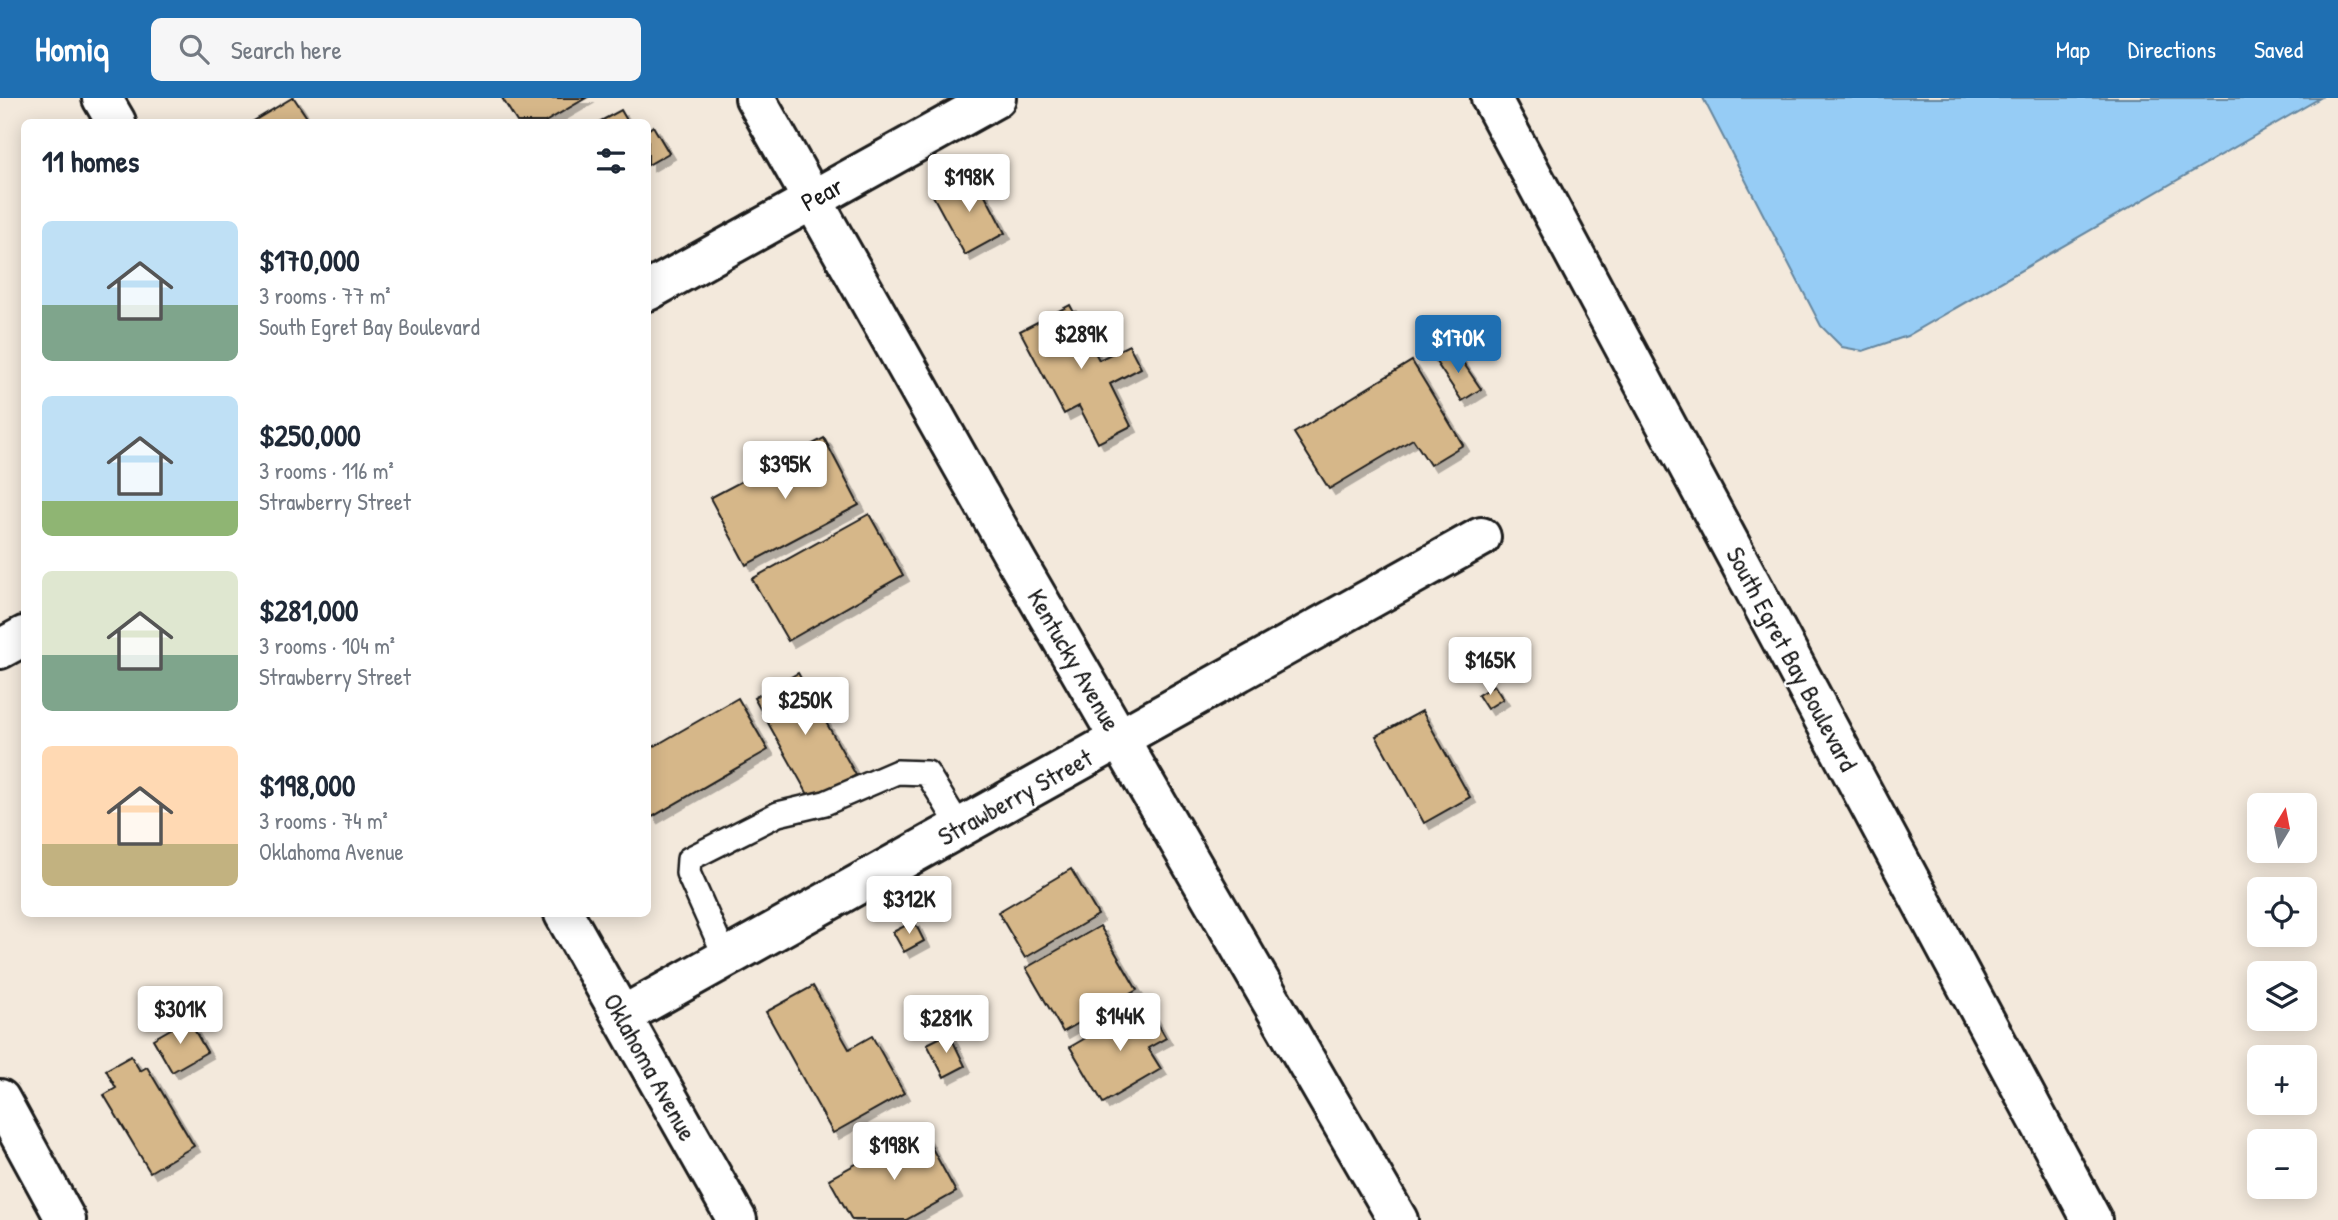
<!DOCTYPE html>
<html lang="en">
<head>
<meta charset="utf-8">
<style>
	:root { --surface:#fff; --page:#f6f6f7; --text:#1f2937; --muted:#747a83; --accent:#1f6fb2 }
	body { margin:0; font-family:"Patrick Hand",sans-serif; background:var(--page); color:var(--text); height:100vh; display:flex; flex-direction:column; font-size:26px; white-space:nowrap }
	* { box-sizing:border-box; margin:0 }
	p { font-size:23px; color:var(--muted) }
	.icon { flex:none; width:38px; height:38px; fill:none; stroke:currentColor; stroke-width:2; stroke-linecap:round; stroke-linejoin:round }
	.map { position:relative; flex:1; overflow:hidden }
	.drawer { position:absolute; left:21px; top:21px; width:630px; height:798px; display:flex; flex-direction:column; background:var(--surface); border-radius:10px; box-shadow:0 4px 18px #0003 }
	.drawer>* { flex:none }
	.needle { width:46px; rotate:10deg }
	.tools { position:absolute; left:2247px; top:695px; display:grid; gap:14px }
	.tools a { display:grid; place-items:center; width:70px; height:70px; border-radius:10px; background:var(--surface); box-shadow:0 4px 18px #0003; font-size:35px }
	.price { position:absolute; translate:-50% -60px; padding:0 16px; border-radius:7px; background:#fff; color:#222; font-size:23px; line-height:46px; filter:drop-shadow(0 2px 4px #0008) }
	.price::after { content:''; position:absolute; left:50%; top:42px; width:21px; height:16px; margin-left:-10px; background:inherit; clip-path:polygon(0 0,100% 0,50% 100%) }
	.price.current { background:var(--accent); color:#fff }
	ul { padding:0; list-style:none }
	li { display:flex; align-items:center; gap:21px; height:175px; padding:0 21px }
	li span { display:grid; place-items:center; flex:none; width:196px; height:140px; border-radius:10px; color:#555 }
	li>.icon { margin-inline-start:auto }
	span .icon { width:84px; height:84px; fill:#fffc; stroke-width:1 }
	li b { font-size:30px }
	h2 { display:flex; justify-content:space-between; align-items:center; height:84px; padding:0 21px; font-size:30px }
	header { display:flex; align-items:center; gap:42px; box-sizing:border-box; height:98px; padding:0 35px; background:var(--accent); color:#fff }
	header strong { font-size:33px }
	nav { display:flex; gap:38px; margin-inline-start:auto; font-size:24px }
	.search { width:490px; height:63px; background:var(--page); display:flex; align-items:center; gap:18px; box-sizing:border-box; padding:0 24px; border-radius:10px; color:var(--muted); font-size:26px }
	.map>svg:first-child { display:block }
	.water { fill:#96ccf5; stroke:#65869e; stroke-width:2 }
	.building { fill:#d6b789; stroke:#1c1c1c; stroke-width:2; filter:url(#shadow) }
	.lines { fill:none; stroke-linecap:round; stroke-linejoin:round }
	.lane-casing { stroke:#1c1c1c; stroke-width:28 }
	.street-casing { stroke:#1c1c1c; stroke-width:44 }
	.secondary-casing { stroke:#1c1c1c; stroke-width:44 }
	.lane { stroke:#fff; stroke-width:23 }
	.street { stroke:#fff; stroke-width:38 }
	.secondary { stroke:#fff; stroke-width:38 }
	.labels { text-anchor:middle; stroke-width:5; stroke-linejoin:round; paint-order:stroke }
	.street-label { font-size:26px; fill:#1c1c1c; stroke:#fff }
</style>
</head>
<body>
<header>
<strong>Homiq</strong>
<div class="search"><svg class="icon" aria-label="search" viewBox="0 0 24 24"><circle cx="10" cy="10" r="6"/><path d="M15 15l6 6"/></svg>Search here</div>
<nav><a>Map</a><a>Directions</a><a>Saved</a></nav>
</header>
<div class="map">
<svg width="2338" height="1122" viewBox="0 0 2338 1122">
	<defs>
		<filter id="shadow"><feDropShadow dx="6" dy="6" stdDeviation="0" flood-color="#0004"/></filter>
	</defs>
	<rect width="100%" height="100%" fill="#f3e9dc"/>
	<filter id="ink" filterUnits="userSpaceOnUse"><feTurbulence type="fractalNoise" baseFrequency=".0143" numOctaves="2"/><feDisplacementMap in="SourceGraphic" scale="14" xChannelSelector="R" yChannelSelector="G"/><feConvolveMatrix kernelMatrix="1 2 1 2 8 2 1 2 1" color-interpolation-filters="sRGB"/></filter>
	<g filter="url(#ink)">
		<path class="water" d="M1703 0H2320L1907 238 1863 253 1842 249 1821 228Z"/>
		<g class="building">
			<path d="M292 0H294L310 24H252Z"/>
			<path d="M502 0H586L545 24H517Z"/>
			<path d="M621 12 628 24H599Z"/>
			<path d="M653 28 669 55 648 67V32Z"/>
			<path d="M974 76 1005 135 965 157 933 98Z"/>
			<path d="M1070 207 1099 262 1129 247 1141 270 1110 286 1131 328 1098 345 1079 308 1064 316 1020 233Z"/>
			<path d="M1454 251 1481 291 1462 303 1436 264Z"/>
			<path d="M1412 263 1463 347 1430 367 1413 341 1329 391 1294 335Z"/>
			<path d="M824 340 859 407 746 467 710 400Z"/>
			<path d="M869 416 903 477 788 543 752 481Z"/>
			<path d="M798 575 856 677 811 702 754 600Z"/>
			<path d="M1494 587 1503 601 1487 611 1478 597Z"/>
			<path d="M738 600 768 652 652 719 648 711V652Z"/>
			<path d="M1422 613 1470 699 1424 725 1376 638Z"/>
			<path d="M1071 771 1098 817 1025 860 998 814Z"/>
			<path d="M914 823 924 843 904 854 893 834Z"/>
			<path d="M1100 828 1137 892 1063 934 1026 870Z"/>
			<path d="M813 888 849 951 872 938 904 995 833 1035 766 914Z"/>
			<path d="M1146 905 1166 940 1148 950 1161 971 1103 1005 1070 949Z"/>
			<path d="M188 921 207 954 172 974 153 941Z"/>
			<path d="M949 935 965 968 944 979 927 946Z"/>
			<path d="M131 958 140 973 147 969 194 1048 150 1074 104 997 116 990 106 972Z"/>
			<path d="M921 1030 956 1094 906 1122H852L829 1081Z"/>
		</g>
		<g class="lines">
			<g class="lane-casing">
				<path id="lane" d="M726 860 688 775 689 761 778 716 825 705 897 674 927 675 960 729"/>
			</g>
			<g class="street-casing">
				<g id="street">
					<path d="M102 0 116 24"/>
					<path d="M755 0 1017 464 1398 1122"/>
					<path d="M648 193 996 0"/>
					<path d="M0 551 24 538"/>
					<path d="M564 816 737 1122"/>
					<path d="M622 918 1481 439"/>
					<path d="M0 1001 66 1122"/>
				</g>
			</g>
			<g class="secondary-casing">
				<path id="secondary" d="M1491 0 2092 1122"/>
			</g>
			<use href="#lane" class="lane"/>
			<use href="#street" class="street"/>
			<use href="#secondary" class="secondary"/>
		</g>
	</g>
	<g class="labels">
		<g class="street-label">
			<text transform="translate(822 96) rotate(-29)" y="9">Pear</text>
			<text transform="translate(1792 561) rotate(62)" y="9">South Egret Bay Boulevard</text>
			<text transform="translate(1074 562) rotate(60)" y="9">Kentucky Avenue</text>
			<text transform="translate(1015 699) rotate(-29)" y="9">Strawberry Street</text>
			<text transform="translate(650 969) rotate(61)" y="9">Oklahoma Avenue</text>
		</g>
	</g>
</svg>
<div class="tools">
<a><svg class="needle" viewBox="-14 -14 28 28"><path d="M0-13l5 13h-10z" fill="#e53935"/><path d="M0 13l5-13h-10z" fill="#747a83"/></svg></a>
<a><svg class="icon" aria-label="locate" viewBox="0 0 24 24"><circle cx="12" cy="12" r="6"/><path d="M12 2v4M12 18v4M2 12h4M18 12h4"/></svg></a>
<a><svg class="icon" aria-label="layers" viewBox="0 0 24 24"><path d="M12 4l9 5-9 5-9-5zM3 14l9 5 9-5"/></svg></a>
<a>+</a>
<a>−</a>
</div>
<b class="price" style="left:969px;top:116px">$198K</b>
<b class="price" style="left:1081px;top:273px">$289K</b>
<b class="price current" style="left:1458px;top:277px">$170K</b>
<b class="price" style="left:785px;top:403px">$395K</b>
<b class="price" style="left:1490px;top:599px">$165K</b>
<b class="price" style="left:805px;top:639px">$250K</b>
<b class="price" style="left:909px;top:838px">$312K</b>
<b class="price" style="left:180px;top:948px">$301K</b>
<b class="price" style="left:1120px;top:955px">$144K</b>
<b class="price" style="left:946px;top:957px">$281K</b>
<b class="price" style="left:894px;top:1084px">$198K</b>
<section class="drawer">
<h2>11 homes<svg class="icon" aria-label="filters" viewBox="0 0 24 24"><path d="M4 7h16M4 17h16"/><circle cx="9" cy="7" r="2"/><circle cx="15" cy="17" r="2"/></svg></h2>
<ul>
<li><span style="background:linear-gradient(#bfe0f5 60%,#7fa58c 0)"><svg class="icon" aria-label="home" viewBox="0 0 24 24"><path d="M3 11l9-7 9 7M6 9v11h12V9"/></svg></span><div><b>$170,000</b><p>3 rooms · 77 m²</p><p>South Egret Bay Boulevard</p></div></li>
<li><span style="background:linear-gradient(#bfe0f5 75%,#8fb573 0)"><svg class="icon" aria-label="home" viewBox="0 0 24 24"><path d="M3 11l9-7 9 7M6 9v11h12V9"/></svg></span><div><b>$250,000</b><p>3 rooms · 116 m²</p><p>Strawberry Street</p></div></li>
<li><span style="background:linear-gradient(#dfe7d0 60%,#7fa58c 0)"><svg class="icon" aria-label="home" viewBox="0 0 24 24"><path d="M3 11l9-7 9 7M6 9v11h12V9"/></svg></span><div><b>$281,000</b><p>3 rooms · 104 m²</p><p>Strawberry Street</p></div></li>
<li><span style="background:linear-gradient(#ffd9b3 70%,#c2b280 0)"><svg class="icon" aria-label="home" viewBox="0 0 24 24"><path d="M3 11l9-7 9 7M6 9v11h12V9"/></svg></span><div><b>$198,000</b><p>3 rooms · 74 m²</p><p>Oklahoma Avenue</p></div></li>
</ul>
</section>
</div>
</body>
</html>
